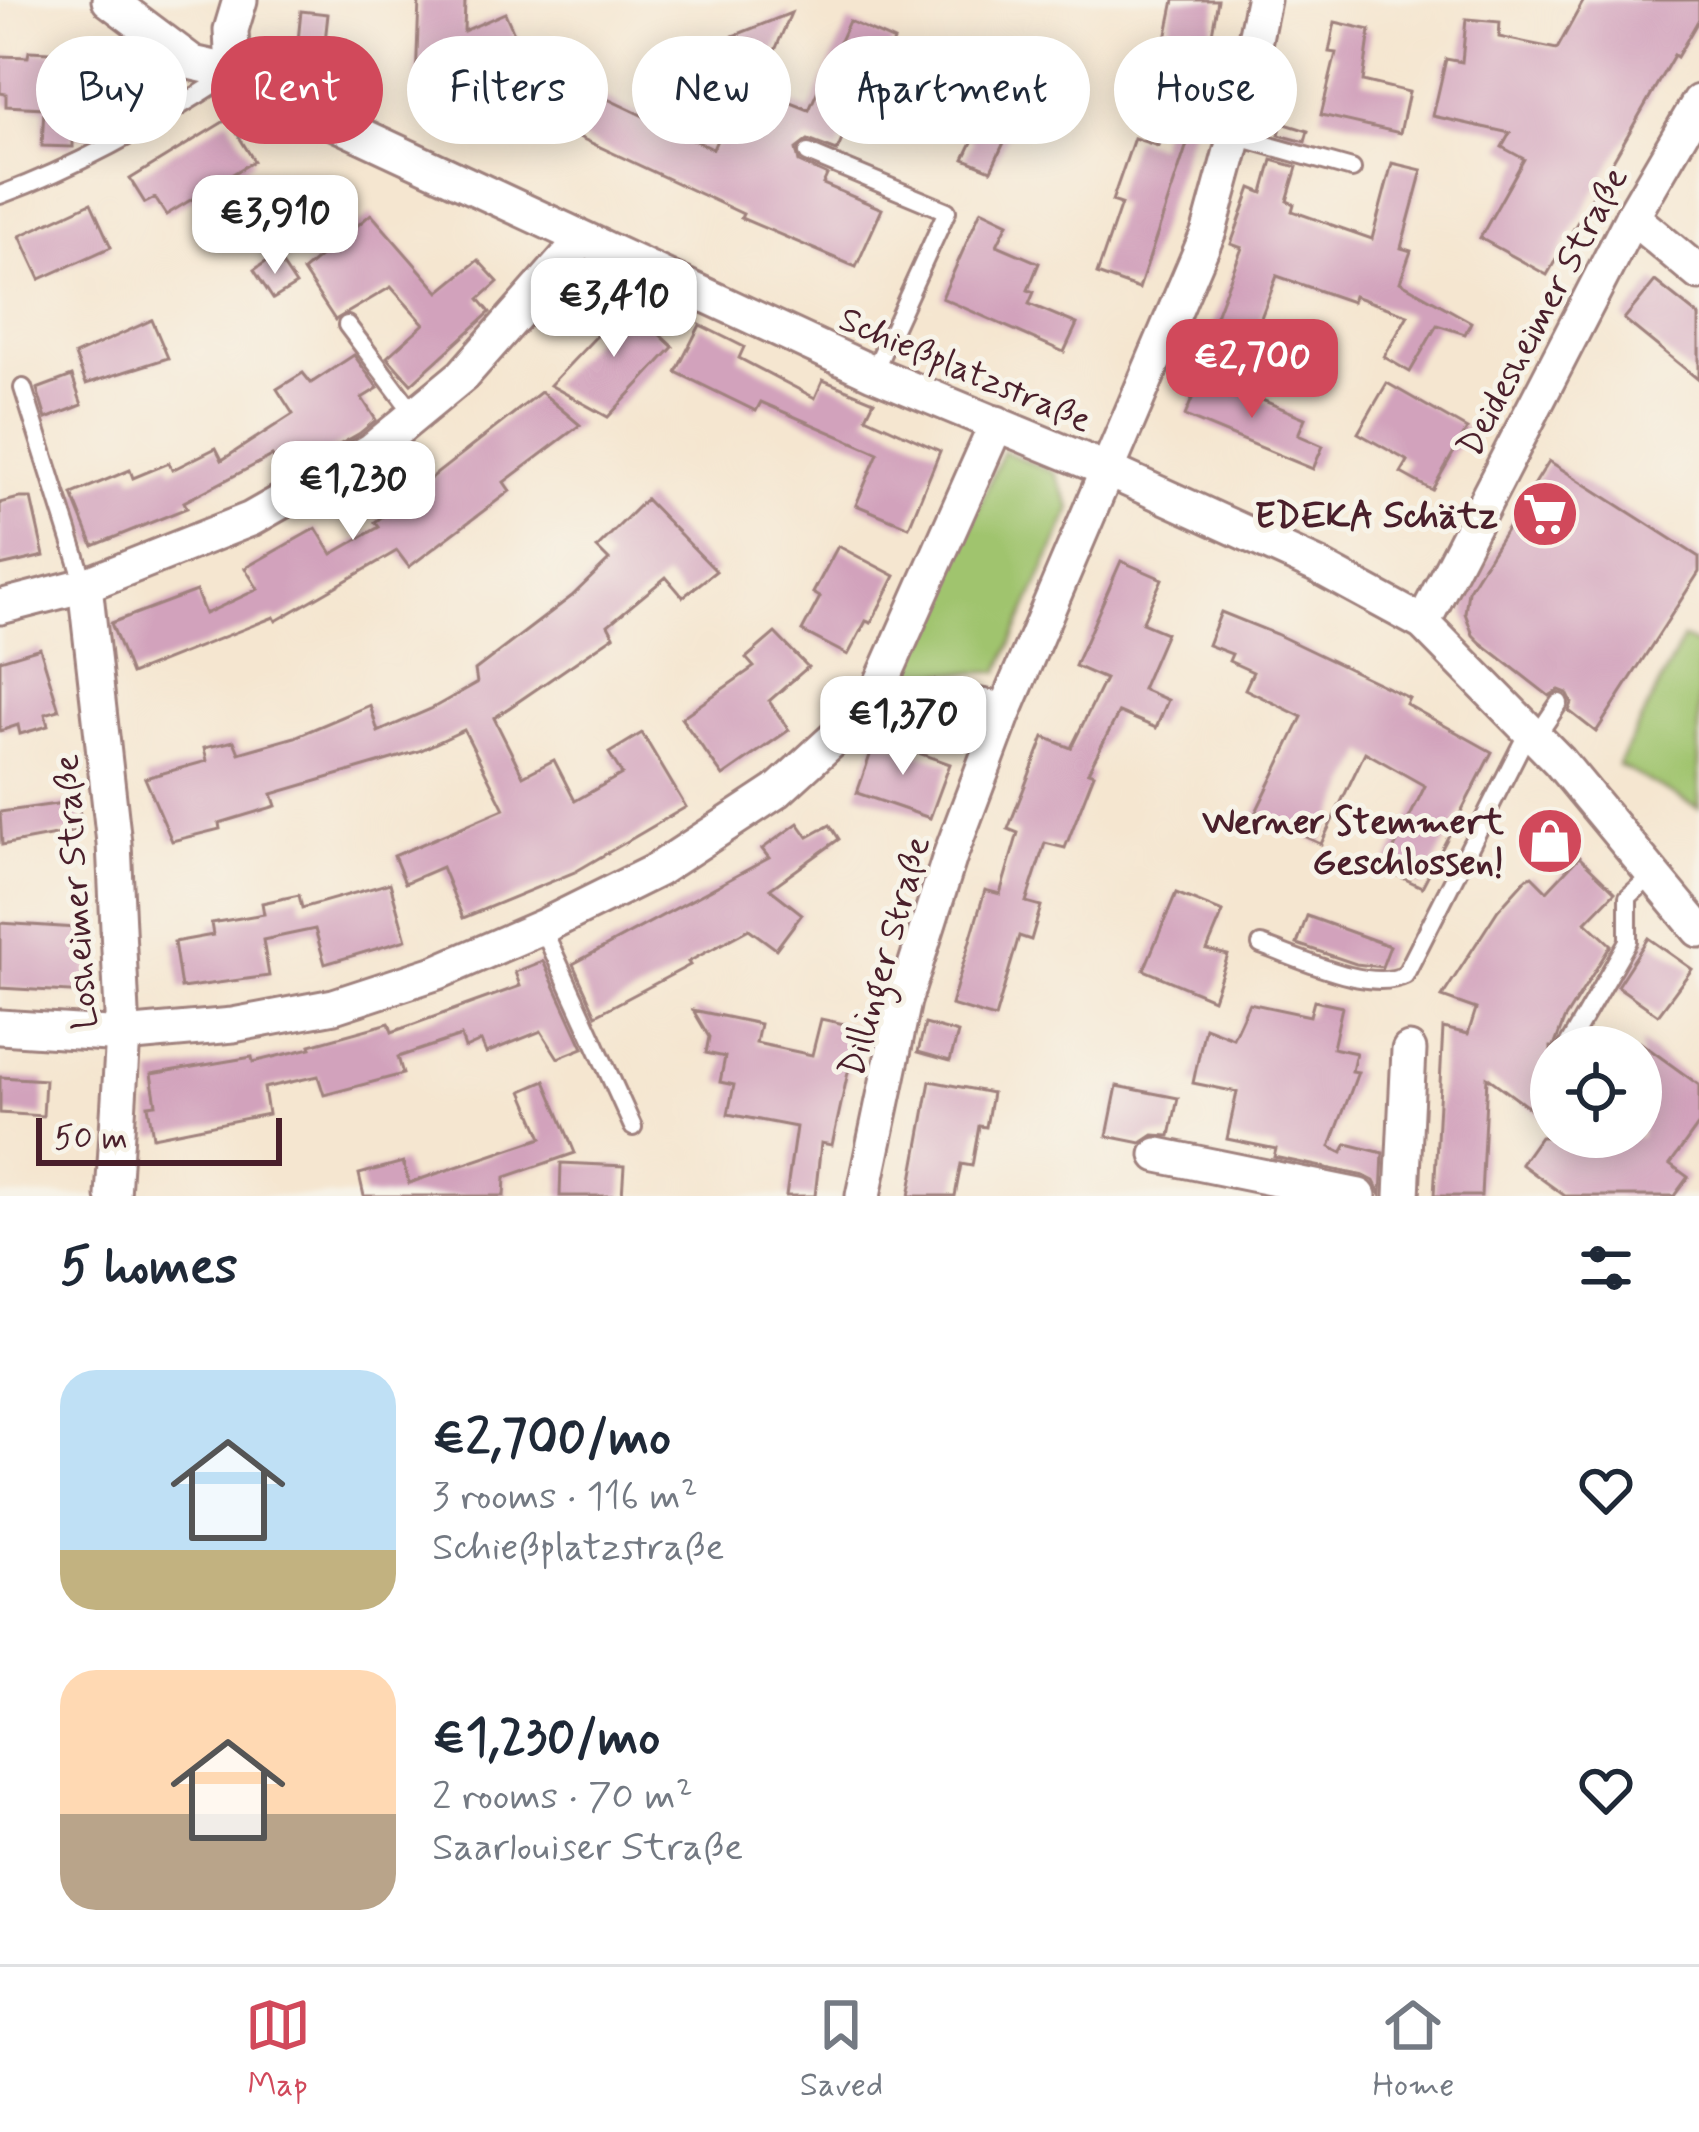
<!DOCTYPE html>
<html lang="en">
<head>
<meta charset="utf-8">
<style>
	:root { --surface:#fff; --page:#f6f6f7; --text:#1f2937; --muted:#747a83; --line:#e0e1e3; --accent:#d1495b }
	body { margin:0; font-family:Mynerve,sans-serif; background:var(--page); color:var(--text); height:100vh; display:flex; flex-direction:column; font-size:45px; white-space:nowrap }
	* { box-sizing:border-box; margin:0 }
	p { font-size:39px; color:var(--muted) }
	.icon { flex:none; width:66px; height:66px; fill:none; stroke:currentColor; stroke-width:2; stroke-linecap:round; stroke-linejoin:round }
	.map { position:relative; height:1196px; overflow:hidden }
	.details { display:flex; flex-direction:column; background:var(--surface); flex:1 }
	.details>* { flex:none }
	.hud { position:absolute; left:36px; top:36px; width:1629px; height:108px; display:flex; gap:24px }
	.buttons { position:absolute; left:1530px; top:1026px; display:grid; gap:24px }
	.buttons a { display:grid; place-items:center; width:132px; height:132px; border-radius:50%; background:var(--surface); box-shadow:0 6px 30px #0003; font-size:60px }
	.scale { position:absolute; left:36px; bottom:30px; width:246px; box-sizing:border-box; padding-left:12px; border:6px solid #4a1f2b; border-top:0; font-size:33px; line-height:42px; white-space:nowrap; color:#4a1f2b; -webkit-text-stroke:9px #f7f3e8; paint-order:stroke }
	.price { position:absolute; translate:-50% -102px; padding:0 27px; border-radius:24px; background:#fff; color:#222; font-size:39px; line-height:78px; filter:drop-shadow(0 3px 6px #0008) }
	.price::after { content:''; position:absolute; left:50%; top:72px; width:36px; height:27px; margin-left:-18px; background:inherit; clip-path:polygon(0 0,100% 0,50% 100%) }
	.price.on { background:var(--accent); color:#fff }
	ul { padding:0; list-style:none }
	li { display:flex; align-items:center; gap:36px; height:300px; padding:0 60px }
	li span { display:grid; place-items:center; flex:none; width:336px; height:240px; border-radius:36px; color:#555 }
	li>.icon { margin-inline-start:auto }
	span .icon { width:144px; height:144px; fill:#fffc; stroke-width:1 }
	li b { font-size:51px }
	h2 { display:flex; justify-content:space-between; align-items:center; height:144px; padding:0 60px; font-size:51px }
	.chip { padding:0 42px; border-radius:54px; background:var(--surface); box-shadow:0 6px 30px #0003; font-size:42px; line-height:108px }
	.chip.on { background:var(--accent); color:#fff }
	.menu { display:flex; justify-content:space-around; align-items:center; height:168px; border-top:3px solid var(--line); background:var(--surface); font-size:33px; color:var(--muted) }
	.menu a { display:grid; justify-items:center; gap:6px }
	.menu .on { color:var(--accent) }
	.map>svg:first-child { display:block }
	.green { fill:#a0c46e; stroke:#75724c; stroke-width:3 }
	.building { fill:#d2a2bc }
	.lines { fill:none; stroke-linecap:round; stroke-linejoin:round }
	.service-casing { stroke:#a0827e; stroke-width:22 }
	.minor-casing { stroke:#a0827e; stroke-width:39 }
	.service { stroke:#fff; stroke-width:16 }
	.minor { stroke:#fff; stroke-width:33 }
	.labels { text-anchor:middle; stroke-width:10; stroke-linejoin:round; paint-order:stroke }
	.street-label { font-size:36px; fill:#4a1f2b; stroke:#f7f3e8 }
	.poi-label { font-size:36px; font-weight:bold; fill:#4a1f2b; stroke:#f7f3e8; text-anchor:end }
</style>
</head>
<body>
<div class="map">
<svg width="1699" height="1196" viewBox="0 0 1699 1196">
	<rect width="100%" height="100%" fill="#f7f3e8"/>
	<filter id="ink" filterUnits="userSpaceOnUse"><feTurbulence type="fractalNoise" baseFrequency=".00833" numOctaves="2"/><feDisplacementMap in="SourceGraphic" scale="24" xChannelSelector="R" yChannelSelector="G"/><feConvolveMatrix kernelMatrix="1 2 1 2 8 2 1 2 1" color-interpolation-filters="sRGB"/></filter>
	<filter id="wash" filterUnits="userSpaceOnUse"><feTurbulence type="fractalNoise" baseFrequency=".004" numOctaves="4" result="noise"/><feDisplacementMap in="SourceGraphic" scale="48" xChannelSelector="R" yChannelSelector="G"/><feGaussianBlur stdDeviation="2.7" result="paint"/><feColorMatrix in="noise" values="0 0 0 0 0 0 0 0 0 0 0 0 0 0 0 0 0 1.4 0 .05"/><feComposite in="paint" operator="in"/></filter>
	<g filter="url(#wash)">
		<rect width="100%" height="100%" fill="#f5e6d0"/>
		<g class="green">
			<path d="M1003 451 1055 473 1071 509 999 672 906 674Z"/>
			<path d="M1683 638 1699 647V808L1618 765Z"/>
		</g>
		<g id="blocks">
			<g class="building">
				<path d="M419 0H465L464 31 505 13 522 51 500 93 463 74 462 99H448V111L415 110Z"/>
				<path d="M1174 0H1218L1198 111 1139 289 1097 274 1121 204 1112 201 1134 138 1158 146 1175 86 1157 83Z"/>
				<path d="M1584 0H1699V19L1677 57 1674 55 1547 275 1480 238 1524 159 1502 147 1510 133 1433 116 1446 59 1462 62 1466 19 1500 22 1499 37 1557 49Z"/>
				<path d="M301 11 328 14 321 78 292 75 281 68 284 39 298 41Z"/>
				<path d="M791 13 758 90 809 110 849 21 894 41 856 127 849 123 837 151 808 140 796 149 799 162 827 175 823 184 882 209 856 267 741 218 743 214 549 123 564 92 594 105 599 95 713 149 740 88 715 77 733 36Z"/>
				<path d="M1335 22 1370 30 1363 81 1409 92 1400 133 1321 115 1336 53 1329 52Z"/>
				<path d="M29 51 70 53 68 92 94 94 98 98 97 136 73 135V147L42 146 44 108 6 106V94L0 93V56L28 57Z"/>
				<path d="M940 80 1018 113 991 170 964 159 973 140 923 119Z"/>
				<path d="M228 119 254 161 166 215 155 198 145 203 130 179Z"/>
				<path d="M1282 123 1308 131 1305 142 1279 135Z"/>
				<path d="M1272 160 1297 167 1287 201 1294 204 1292 211 1372 239 1392 163 1422 170 1401 248 1411 251 1400 282 1471 322 1465 334 1437 325 1410 372 1384 357 1408 315 1354 296 1352 302 1277 276 1252 341 1212 326 1242 248 1231 244 1251 188 1263 193Z"/>
				<path d="M91 203 111 247 40 279 20 236Z"/>
				<path d="M981 210 1008 223 997 245 1039 263 1028 290 1034 292 1029 304 1077 324 1064 352 942 298Z"/>
				<path d="M371 214 439 292 478 260 498 282 479 299 490 312 411 384 387 357 424 324 391 287 335 320 303 271Z"/>
				<path d="M276 255 296 285 273 299 254 270Z"/>
				<path d="M1655 281 1699 316V380L1624 319Z"/>
				<path d="M618 296 673 347 608 417 550 385 607 325 599 317Z"/>
				<path d="M152 320 168 358 86 384 75 355Z"/>
				<path d="M700 325 744 347 739 358 815 398 823 380 874 401 866 417 940 451 909 527 856 505 878 453 761 402 756 411 676 372Z"/>
				<path d="M354 355 378 388 362 398 376 420 360 433 285 476 272 456 184 502 187 508 93 546 72 494 130 470 133 478 169 463 172 470 216 448 222 460 293 414 277 389 303 373 311 383Z"/>
				<path d="M1202 375 1305 418 1298 435 1323 446 1313 469 1185 416Z"/>
				<path d="M72 376 82 405 46 419 37 389Z"/>
				<path d="M1387 383 1467 429 1432 490 1401 473 1408 461 1358 433Z"/>
				<path d="M541 392 580 425 504 482 510 491 409 567 397 551 276 621 274 617 131 674 111 623 196 591 205 614 258 589 245 568 316 528 332 554 379 527 375 522Z"/>
				<path d="M1549 461 1699 557V572L1596 732 1569 711 1572 703 1567 693 1559 690 1549 696 1481 643 1473 635 1465 613 1468 591Z"/>
				<path d="M19 498H31L44 556 0 566V503Z"/>
				<path d="M646 499 716 571 683 597 666 577 608 625 614 636 494 718 523 776 554 760 575 801 622 774 609 753 642 733 686 807 575 872 463 918 442 867 405 883 394 856 504 809 464 730 419 751 272 794 276 806 219 823 220 829 172 841 145 778 207 761 204 748 234 741 239 753 295 737 370 705 378 732 431 709 477 683 475 670 572 596 609 560 597 548Z"/>
				<path d="M838 546 895 576 871 623 866 621 848 655 802 631 820 597 813 593Z"/>
				<path d="M1121 561 1162 579 1142 623 1166 633 1142 689 1168 700 1156 728 1119 712 1088 772 1094 774 1065 848 1045 843 1026 902 1041 906 1031 940 1019 936 995 1018 951 1005 985 890 1000 894 1018 833 1008 829 1044 737 1071 748 1105 679 1075 666Z"/>
				<path d="M1221 612 1276 634 1409 698 1406 704 1492 752 1422 887 1384 869 1425 786 1365 752 1321 844 1255 814 1302 717 1245 689 1253 672 1229 661 1232 654 1208 645Z"/>
				<path d="M775 633 808 667 769 701 789 730 723 776 681 718 754 667 746 658Z"/>
				<path d="M40 648 59 710 45 714 48 726 20 734 18 725 0 731V660Z"/>
				<path d="M876 738 950 764 930 818 857 793Z"/>
				<path d="M78 801 82 830 2 845 0 812Z"/>
				<path d="M798 823 808 837 830 825 839 839 770 889 802 914 776 949 749 929 688 962 690 965 596 1015 573 964 769 858 762 849Z"/>
				<path d="M1579 857 1615 892 1586 922 1611 945 1564 1020 1554 1047H1551V1062L1538 1072 1540 1085 1551 1090V1124L1487 1077 1481 1196H1434L1443 1028 1468 1034 1476 1009 1442 997 1498 910 1526 879 1532 876 1547 891Z"/>
				<path d="M390 883 406 940 325 964 315 929 263 940 269 976 181 988 174 942 213 935 211 923 264 914 262 903 299 895 302 908Z"/>
				<path d="M1176 893 1223 912 1207 950 1228 955 1213 999 1144 970Z"/>
				<path d="M1307 916 1390 946 1382 967 1356 964 1297 944Z"/>
				<path d="M0 923 91 929 87 993 0 988Z"/>
				<path d="M1648 938 1692 969 1658 1015 1617 986Z"/>
				<path d="M543 961 583 1048 558 1058 541 1031 486 1053 481 1041 465 1048 461 1036 398 1057 403 1074 324 1095 318 1076 264 1088 268 1114 153 1137 148 1105 156 1104 151 1074 252 1057 253 1062 311 1048 310 1045 389 1023 392 1032 520 986 515 972Z"/>
				<path d="M1314 1001 1342 1007 1333 1048 1356 1053 1352 1071 1358 1072 1330 1147 1342 1153 1347 1144 1383 1153 1381 1195 1374 1181 1364 1176 1274 1157 1276 1149 1227 1139 1237 1092 1193 1083 1205 1027 1233 1038 1249 1003 1310 1016Z"/>
				<path d="M693 1010 760 1024 756 1043 812 1055 821 1019 858 1027 832 1145 821 1143 815 1196H786L796 1127 728 1114 734 1085 720 1082 725 1057 706 1053 709 1037Z"/>
				<path d="M925 1024 958 1033 950 1061 918 1052Z"/>
				<path d="M1641 1043 1699 1085V1124L1670 1164 1688 1177 1674 1196H1565L1521 1164 1540 1137H1641Z"/>
				<path d="M0 1077 45 1080 43 1116 0 1113Z"/>
				<path d="M545 1081 575 1153 505 1177 504 1196H364L359 1174 403 1162 409 1183 542 1138 522 1091Z"/>
				<path d="M930 1081 992 1093 986 1127 979 1126 972 1166 961 1164 955 1196H909Z"/>
				<path d="M1117 1086 1178 1098 1170 1136 1153 1135 1141 1143 1107 1136Z"/>
				<path d="M561 1163 624 1166 622 1196H560Z"/>
			</g>
		</g>
	</g>
	<g filter="url(#ink)">
		<use href="#blocks" fill-opacity="0" stroke="#a0827e" stroke-width="3"/>
		<g class="lines">
			<g class="service-casing">
				<g id="service">
					<path d="M1235 136 1352 169"/>
					<path d="M808 153 947 211 873 373"/>
					<path d="M0 195C82 165 159 121 232 73"/>
					<path d="M347 325 415 415"/>
					<path d="M23 388 85 585"/>
					<path d="M1536 737 1559 703"/>
					<path d="M542 927 633 1127"/>
					<path d="M1261 945C1299 958 1369 993 1405 975L1529 730"/>
					<path d="M1567 1047 1628 941V897L1653 874"/>
					<path d="M1550 1077 1551 1075"/>
				</g>
			</g>
			<g class="minor-casing">
				<g id="minor">
					<path d="M109 0 193 63 233 72 279 97 873 373 1105 469 1318 566 1423 623 1559 761 1699 930"/>
					<path d="M233 72 231 30 240 0"/>
					<path d="M1632 217 1699 273"/>
					<path d="M85 585 114 843 123 1035 113 1196"/>
					<path d="M0 607 85 585 251 519 372 450 463 375 583 239"/>
					<path d="M1423 623 1632 217 1699 102"/>
					<path d="M872 704 997 423"/>
					<path d="M0 1027 123 1035 233 1025 334 1006 438 972 542 927 657 870 777 791 872 704 933 698 1005 710"/>
					<path d="M1158 1155 1359 1196"/>
					<path d="M863 1196 904 1001 950 856 1005 710 1209 231 1235 136 1263 0"/>
					<path d="M1402 1196 1409 1050"/>
				</g>
			</g>
			<use href="#service" class="service"/>
			<use href="#minor" class="minor"/>
		</g>
	</g>
	<defs>
		<g id="supermarket-disc" transform="scale(3.45)"><circle r="9.5" fill="#d1495b" stroke="#f7f3e8"/><path d="M-6-5.5h2.5l.6 2H6L4.5 2H-2.5L-4.4-4H-6ZM-1.5 3.2a1.3 1.3 0 1 0 .1 0ZM3 3.2a1.3 1.3 0 1 0 .1 0Z" fill="#fff"/></g>
		<g id="shop-disc" transform="scale(3.45)"><circle r="9.5" fill="#d1495b" stroke="#f7f3e8"/><path d="M-5-2.5h2.3a2.7 3.5 0 0 1 5.4 0H5L5.5 6h-11ZM-1.5-2.5h3a1.5 2.3 0 0 0-3 0Z" fill="#fff"/></g>
	</defs>
	<g fill-rule="evenodd">
		<use href="#supermarket-disc" x="1545" y="514"/>
		<use href="#shop-disc" x="1550" y="841"/>
	</g>
	<g class="labels">
		<g class="street-label">
			<text transform="translate(1541 311) rotate(-62)" y="13">Deidesheimer Straße</text>
			<text transform="translate(966 368) rotate(23)" y="13">Schießplatzstraße</text>
			<text transform="translate(74 892) rotate(-94)" y="13">Losheimer Straße</text>
			<text transform="translate(883 956) rotate(-74)" y="13">Dillinger Straße</text>
		</g>
		<g class="poi-label">
			<text x="1498" y="527">EDEKA Schätz</text>
			<text x="1504" y="833">Werner Stemmert<tspan x="1504" dy="41">Geschlossen!</tspan></text>
		</g>
	</g>
</svg>
<div class="buttons">
<a><svg class="icon" aria-label="locate" viewBox="0 0 24 24"><circle cx="12" cy="12" r="6"/><path d="M12 2v4M12 18v4M2 12h4M18 12h4"/></svg></a>
</div>
<div class="scale">50 m</div>
<b class="price" style="left:275px;top:277px">€3,910</b>
<b class="price" style="left:614px;top:360px">€3,410</b>
<b class="price on" style="left:1252px;top:421px">€2,700</b>
<b class="price" style="left:353px;top:543px">€1,230</b>
<b class="price" style="left:903px;top:778px">€1,370</b>
<div class="hud">
<a class="chip">Buy</a>
<a class="chip on">Rent</a>
<a class="chip">Filters</a>
<a class="chip">New</a>
<a class="chip">Apartment</a>
<a class="chip">House</a>
</div>
</div>
<section class="details">
<h2>5 homes<svg class="icon" aria-label="filters" viewBox="0 0 24 24"><path d="M4 7h16M4 17h16"/><circle cx="9" cy="7" r="2"/><circle cx="15" cy="17" r="2"/></svg></h2>
<ul>
<li><span style="background:linear-gradient(#bfe0f5 75%,#c2b280 0)"><svg class="icon" aria-label="home" viewBox="0 0 24 24"><path d="M3 11l9-7 9 7M6 9v11h12V9"/></svg></span><div><b>€2,700/mo</b><p>3 rooms · 116 m²</p><p>Schießplatzstraße</p></div><svg class="icon" aria-label="heart" viewBox="0 0 24 24"><path d="M12 20l-8-8c-3-5 5-10 8-4 3-6 11-1 8 4z"/></svg></li>
<li><span style="background:linear-gradient(#ffd9b3 60%,#b9a48a 0)"><svg class="icon" aria-label="home" viewBox="0 0 24 24"><path d="M3 11l9-7 9 7M6 9v11h12V9"/></svg></span><div><b>€1,230/mo</b><p>2 rooms · 70 m²</p><p>Saarlouiser Straße</p></div><svg class="icon" aria-label="heart" viewBox="0 0 24 24"><path d="M12 20l-8-8c-3-5 5-10 8-4 3-6 11-1 8 4z"/></svg></li>
</ul>
</section>
<nav class="menu">
<a class="on"><svg class="icon" aria-label="map" viewBox="0 0 24 24"><path d="M3 6l6-2 6 2 6-2v14l-6 2-6-2-6 2zM9 4v14M15 6v14"/></svg>Map</a>
<a><svg class="icon" aria-label="saved" viewBox="0 0 24 24"><path d="M7 4h10v16l-5-4-5 4z"/></svg>Saved</a>
<a><svg class="icon" aria-label="home" viewBox="0 0 24 24"><path d="M3 11l9-7 9 7M6 9v11h12V9"/></svg>Home</a>
</nav>
</body>
</html>
